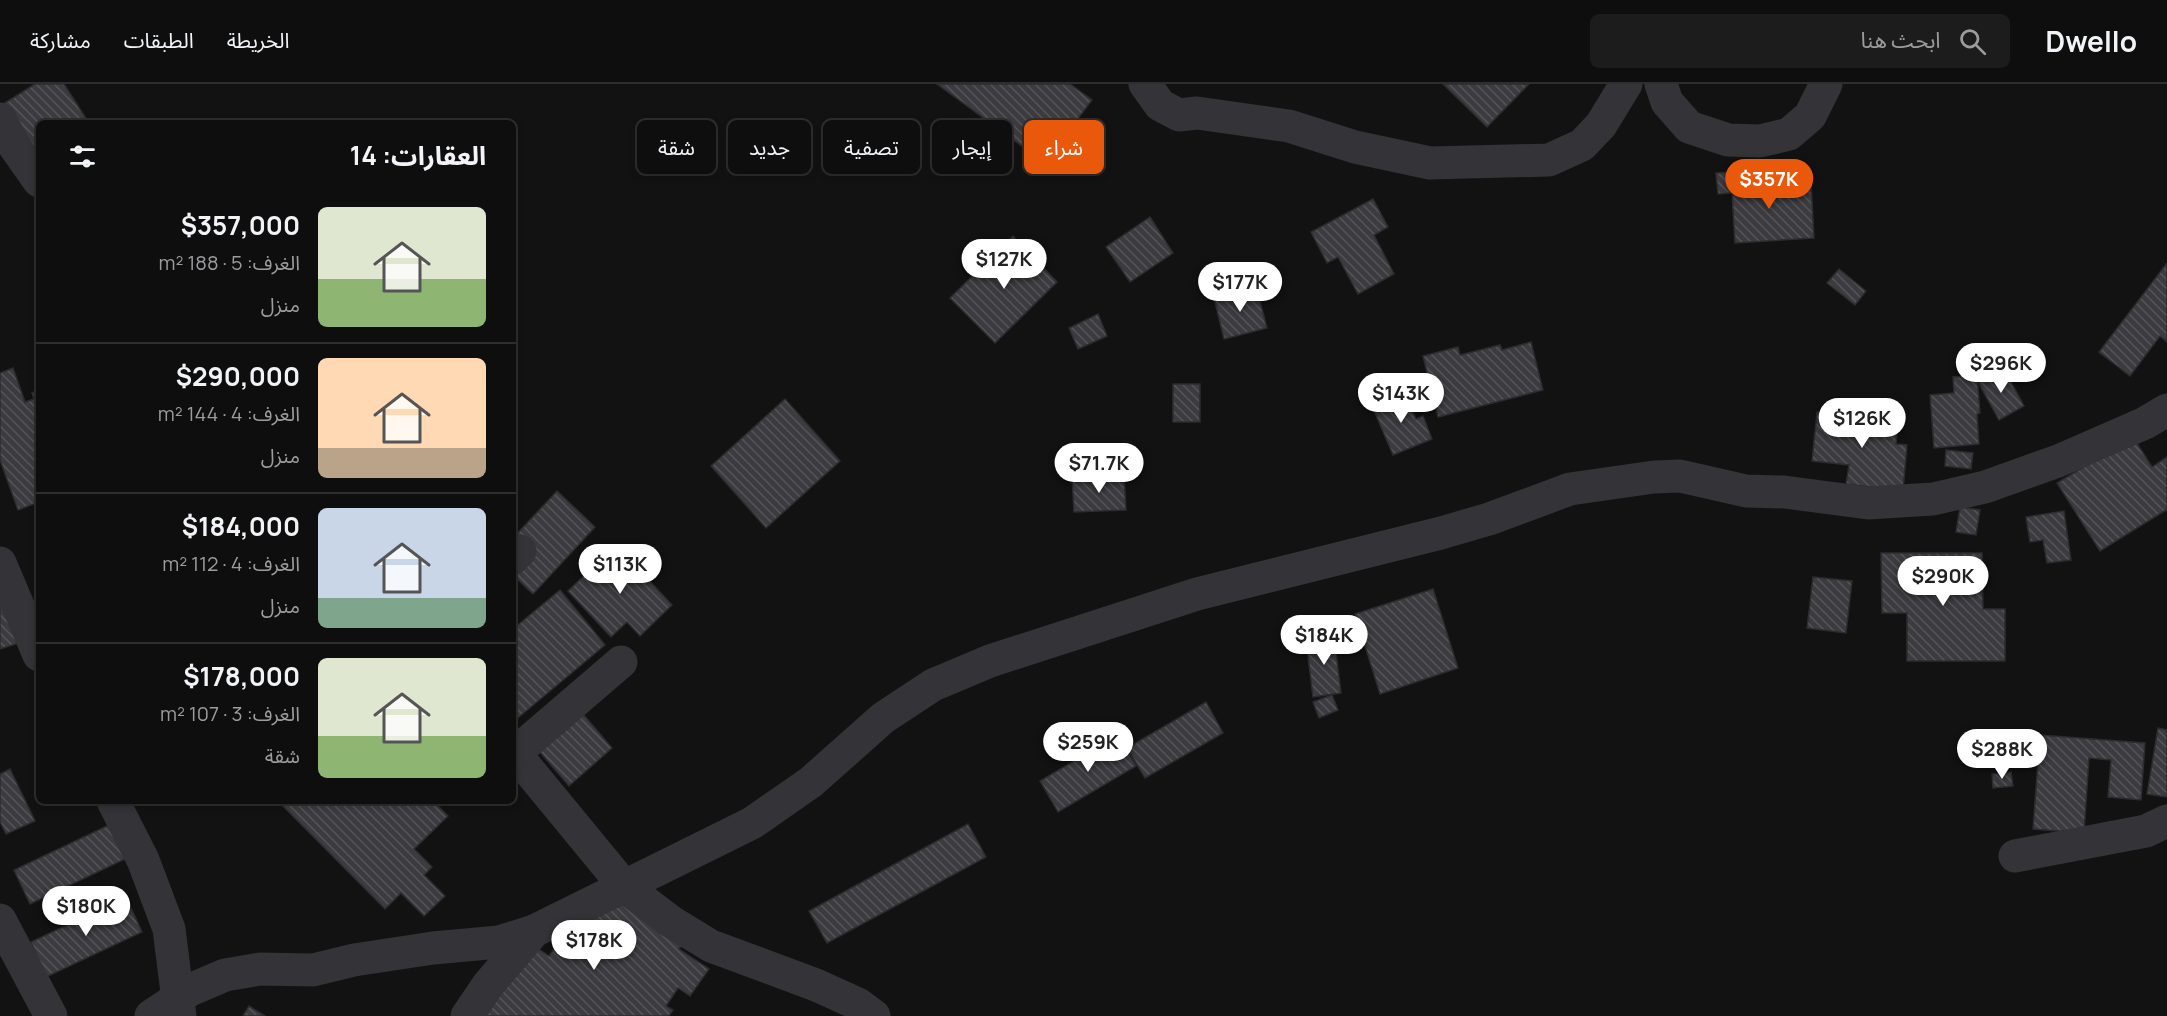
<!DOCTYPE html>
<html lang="ar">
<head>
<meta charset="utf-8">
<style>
	:root { --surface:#0e0e0e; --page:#1c1c1c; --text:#f1f3f6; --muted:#9b9c9e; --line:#2e2e2e; --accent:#ea580c }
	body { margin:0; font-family:Manrope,"Noto Sans Arabic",sans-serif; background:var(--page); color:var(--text); direction:rtl; height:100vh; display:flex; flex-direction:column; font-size:22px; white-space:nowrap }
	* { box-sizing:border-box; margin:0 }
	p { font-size:20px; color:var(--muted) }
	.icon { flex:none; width:33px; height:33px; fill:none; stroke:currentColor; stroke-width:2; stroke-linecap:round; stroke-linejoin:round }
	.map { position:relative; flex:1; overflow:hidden; direction:ltr }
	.side { position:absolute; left:36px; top:36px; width:480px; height:684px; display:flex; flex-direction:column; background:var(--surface); border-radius:9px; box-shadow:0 3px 9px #0003,0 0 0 2px var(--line); direction:rtl }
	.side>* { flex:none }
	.hud { position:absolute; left:534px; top:36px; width:570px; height:54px; direction:rtl; display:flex; gap:12px }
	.price { position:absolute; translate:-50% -51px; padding:0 14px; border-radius:21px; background:#fff; color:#222; font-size:20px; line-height:39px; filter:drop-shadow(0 2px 3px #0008) }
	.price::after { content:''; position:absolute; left:50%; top:36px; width:18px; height:14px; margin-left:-9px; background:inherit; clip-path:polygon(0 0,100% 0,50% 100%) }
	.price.current { background:var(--accent); color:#fff }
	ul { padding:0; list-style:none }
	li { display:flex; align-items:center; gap:18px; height:150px; padding:0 30px }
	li+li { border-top:2px solid var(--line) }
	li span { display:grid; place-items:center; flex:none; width:168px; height:120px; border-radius:9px; color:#555 }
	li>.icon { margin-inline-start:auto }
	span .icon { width:72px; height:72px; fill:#fffc; stroke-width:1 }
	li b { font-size:26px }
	h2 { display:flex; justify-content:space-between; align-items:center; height:72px; padding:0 30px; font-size:26px }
	.pill { padding:0 21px; border-radius:9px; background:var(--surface); box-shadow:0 3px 9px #0003,0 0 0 2px var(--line); font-size:21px; line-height:54px }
	.pill.current { background:var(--accent); color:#fff }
	header { display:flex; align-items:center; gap:36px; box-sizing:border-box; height:84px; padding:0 30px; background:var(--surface); border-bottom:2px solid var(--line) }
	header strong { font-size:28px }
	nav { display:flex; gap:33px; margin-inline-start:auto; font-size:21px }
	.search { width:420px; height:54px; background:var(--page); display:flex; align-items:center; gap:15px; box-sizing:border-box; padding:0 21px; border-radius:9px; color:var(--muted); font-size:22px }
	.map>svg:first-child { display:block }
	.building { fill:url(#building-back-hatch); stroke:#2c2c2f; stroke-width:1.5 }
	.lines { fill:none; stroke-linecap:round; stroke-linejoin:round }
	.minor { stroke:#333338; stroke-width:33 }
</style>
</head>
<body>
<header>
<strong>Dwello</strong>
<div class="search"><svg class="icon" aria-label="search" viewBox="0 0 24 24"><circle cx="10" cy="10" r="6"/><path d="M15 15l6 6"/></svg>ابحث هنا</div>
<nav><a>الخريطة</a><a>الطبقات</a><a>مشاركة</a></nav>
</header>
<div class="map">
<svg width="2167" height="932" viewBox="0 0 2167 932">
	<defs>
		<pattern id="building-back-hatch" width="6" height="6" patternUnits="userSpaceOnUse" patternTransform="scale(1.5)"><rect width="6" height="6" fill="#3c3c40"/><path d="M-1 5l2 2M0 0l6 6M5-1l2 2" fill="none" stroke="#555559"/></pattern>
	</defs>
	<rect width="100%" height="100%" fill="#121213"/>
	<g class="building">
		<path d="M35 0H64L89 39H39V101L0 22Z"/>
		<path d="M937 0H1070L1092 16 1045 79Z"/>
		<path d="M1443 0H1529L1487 43Z"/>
		<path d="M1736 88 1737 103 1811 98 1814 154 1735 159 1732 109 1718 110 1716 89Z"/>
		<path d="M1373 115 1388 143 1374 151 1394 190 1358 210 1338 173 1327 179 1311 148Z"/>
		<path d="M1150 133 1173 169 1130 198 1106 163Z"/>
		<path d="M1013 152 1057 198 995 259 950 214Z"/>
		<path d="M2167 179V258L2160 252 2130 292 2099 268Z"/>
		<path d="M1839 185 1866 207 1855 221 1827 199Z"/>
		<path d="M1256 202 1267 244 1224 255 1214 214Z"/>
		<path d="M1098 230 1107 252 1078 265 1069 244Z"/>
		<path d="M1531 258 1543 306 1438 333 1423 272 1458 263 1460 271 1500 261 1502 266Z"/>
		<path d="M2003 283 2024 322 1999 336 1978 298Z"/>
		<path d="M13 284 25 318 34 315 32 309 39 306V418L18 426 0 376V289Z"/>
		<path d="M1977 291 1980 329 1977 330 1979 360 1934 364 1930 311 1954 309 1953 293Z"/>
		<rect x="1173" y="300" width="27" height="38"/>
		<path d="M1405 309 1416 335 1423 332 1432 355 1393 371 1372 322Z"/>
		<path d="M785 315 840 377 766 444 711 382Z"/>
		<path d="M1817 328 1898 336 1896 360 1907 361 1903 407 1846 400 1849 381 1812 377Z"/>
		<path d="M2133 353 2152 383 2167 373V427L2166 426 2100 467 2057 399Z"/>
		<path d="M1946 366 1973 369 1971 385 1945 382Z"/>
		<path d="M1124 391 1126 426 1074 428 1072 394Z"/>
		<path d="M557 407 595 443 533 510 513 491V454Z"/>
		<path d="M1960 423 1980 426 1976 451 1956 448Z"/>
		<path d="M2064 427 2071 476 2047 479 2043 456 2030 458 2026 433Z"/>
		<path d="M616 461 672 521 640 552 627 538 611 553 568 507Z"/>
		<path d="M1881 469H1982L1983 525H2005V577H1907V529H1882Z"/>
		<path d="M0 488 22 558 0 565Z"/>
		<path d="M1813 493 1852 497 1846 549 1807 544Z"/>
		<path d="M1433 505 1458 584 1380 610 1355 530Z"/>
		<path d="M560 506 605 561 513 638V545Z"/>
		<path d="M1334 552 1341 609 1313 613 1306 556Z"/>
		<path d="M1332 611 1338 626 1319 634 1313 618Z"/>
		<path d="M1206 618 1223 649 1145 694 1127 664Z"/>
		<path d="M576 622 612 664 569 702 533 660Z"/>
		<path d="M2158 644 2167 646V713L2147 710Z"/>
		<path d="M1118 651 1136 682 1058 728 1040 697Z"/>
		<path d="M2040 651 2145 659 2141 716 2108 713 2111 676 2089 674 2084 749 2033 745Z"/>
		<path d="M10 685 35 737 6 750 0 738V690Z"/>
		<path d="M2011 688 2013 702 1993 704 1992 690Z"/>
		<path d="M278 717H433L448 732 414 765 432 783 424 791 445 812 424 832 401 809 385 825Z"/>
		<path d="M968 740 986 773 827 859 809 827Z"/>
		<path d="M109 741 125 775 30 820 14 786Z"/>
		<path d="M603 806 683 859 679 865 709 885 690 912 678 904 666 922 673 926 669 932H466L519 852 549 872 562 853 569 858Z"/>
		<path d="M126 813 142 848 46 893 31 858Z"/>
		<path d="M249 922 265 932H243Z"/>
	</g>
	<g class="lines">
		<g class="minor">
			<path d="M1145 0 1160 21 1179 31 1197 29 1289 42 1355 63 1430 79 1549 76 1582 61 1601 41 1626 0"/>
			<path d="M1661 0 1667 18 1689 43 1728 56 1760 57 1789 50 1810 32 1826 0"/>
			<path d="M0 35 15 63 39 97"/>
			<path d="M513 474 520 467"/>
			<path d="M0 479 39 571"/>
			<path d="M513 667 624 802 670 837 711 862 816 901 858 920 874 932"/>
			<path d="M515 669 621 578"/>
			<path d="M113 717 143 776 169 845 180 932"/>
			<path d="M2015 772 2146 747 2167 737"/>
			<path d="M0 836 51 932"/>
			<path d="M151 932 190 906 225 891 260 885 313 886 354 876 433 864 499 858 534 847 752 739 811 698 883 634 933 601 990 577 1197 510 1441 449 1489 435 1570 405 1654 393 1680 392 1746 407 1784 408 1868 419 1933 415 1985 403 2058 377 2145 339 2167 326"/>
			<path d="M467 932 488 901 534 847"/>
		</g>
	</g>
</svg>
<b class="price current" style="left:1769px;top:126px">$357K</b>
<b class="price" style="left:1004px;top:206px">$127K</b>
<b class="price" style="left:1240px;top:229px">$177K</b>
<b class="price" style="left:2001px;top:310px">$296K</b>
<b class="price" style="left:1401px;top:340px">$143K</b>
<b class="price" style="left:1862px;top:365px">$126K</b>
<b class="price" style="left:1099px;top:410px">$71.7K</b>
<b class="price" style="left:620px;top:511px">$113K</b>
<b class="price" style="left:1943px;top:523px">$290K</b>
<b class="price" style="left:1324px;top:582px">$184K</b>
<b class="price" style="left:1088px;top:689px">$259K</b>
<b class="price" style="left:2002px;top:696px">$288K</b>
<b class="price" style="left:86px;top:853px">$180K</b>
<b class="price" style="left:594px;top:887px">$178K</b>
<div class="hud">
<a class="pill current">شراء</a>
<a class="pill">إيجار</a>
<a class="pill">تصفية</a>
<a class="pill">جديد</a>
<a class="pill">شقة</a>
</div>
<section class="side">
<h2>العقارات: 14<svg class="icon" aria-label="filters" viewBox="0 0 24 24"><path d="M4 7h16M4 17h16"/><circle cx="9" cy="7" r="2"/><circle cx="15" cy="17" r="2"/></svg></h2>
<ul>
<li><span style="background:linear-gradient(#dfe7d0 60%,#8fb573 0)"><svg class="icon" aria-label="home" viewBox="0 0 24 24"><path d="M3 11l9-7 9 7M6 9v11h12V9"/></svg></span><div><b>$357,000</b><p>الغرف: 5 · 188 m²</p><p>منزل</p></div></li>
<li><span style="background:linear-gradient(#ffd9b3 75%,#b9a48a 0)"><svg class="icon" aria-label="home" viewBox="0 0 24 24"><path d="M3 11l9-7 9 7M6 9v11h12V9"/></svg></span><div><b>$290,000</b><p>الغرف: 4 · 144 m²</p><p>منزل</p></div></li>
<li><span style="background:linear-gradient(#c9d6e8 75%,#7fa58c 0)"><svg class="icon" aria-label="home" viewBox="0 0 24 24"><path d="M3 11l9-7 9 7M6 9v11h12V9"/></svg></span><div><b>$184,000</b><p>الغرف: 4 · 112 m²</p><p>منزل</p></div></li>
<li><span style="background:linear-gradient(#dfe7d0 65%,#8fb573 0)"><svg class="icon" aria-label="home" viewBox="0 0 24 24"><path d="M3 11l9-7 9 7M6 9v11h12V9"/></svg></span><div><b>$178,000</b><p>الغرف: 3 · 107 m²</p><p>شقة</p></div></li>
</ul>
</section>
</div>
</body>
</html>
